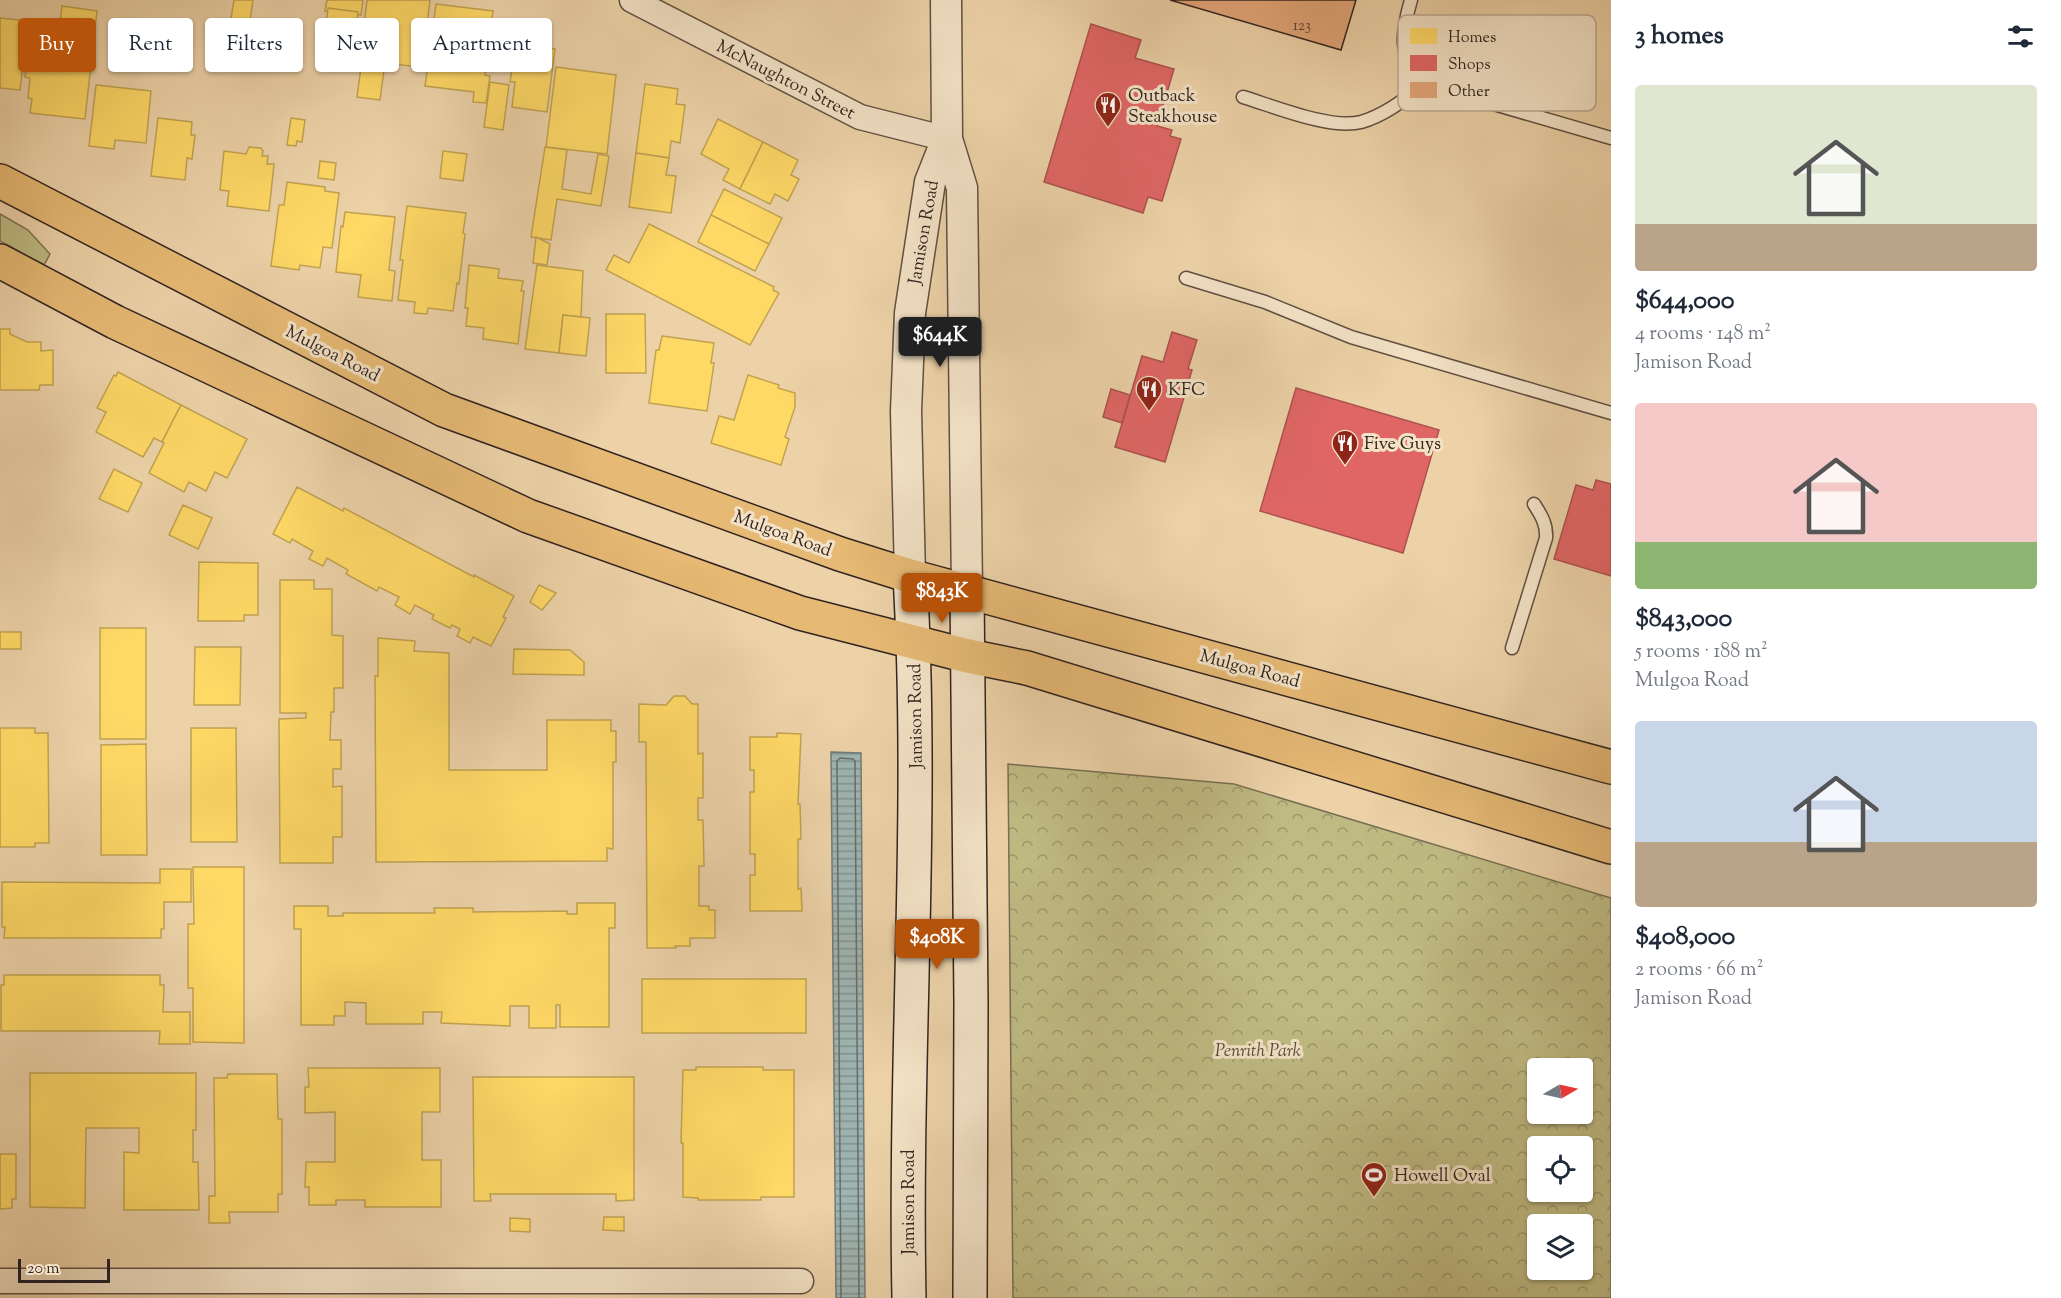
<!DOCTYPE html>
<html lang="en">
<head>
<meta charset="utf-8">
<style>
	:root { --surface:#fff; --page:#f2f2f3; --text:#1f2937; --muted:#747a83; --accent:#b45309 }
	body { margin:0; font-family:"Sorts Mill Goudy",serif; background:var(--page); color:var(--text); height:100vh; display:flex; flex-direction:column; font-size:22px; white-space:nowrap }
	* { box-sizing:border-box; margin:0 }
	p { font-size:20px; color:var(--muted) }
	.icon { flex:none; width:33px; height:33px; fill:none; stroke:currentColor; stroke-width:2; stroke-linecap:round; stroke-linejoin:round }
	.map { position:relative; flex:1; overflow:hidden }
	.side { display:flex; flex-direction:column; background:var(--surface); width:450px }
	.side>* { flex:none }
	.hud { position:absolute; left:18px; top:18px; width:570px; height:54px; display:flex; gap:12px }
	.needle { width:39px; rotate:81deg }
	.tools { position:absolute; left:1527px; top:1058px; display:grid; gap:12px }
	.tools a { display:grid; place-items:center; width:66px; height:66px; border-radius:6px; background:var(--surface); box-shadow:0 2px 4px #0004; font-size:30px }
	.scale { position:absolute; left:18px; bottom:15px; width:92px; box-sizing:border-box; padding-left:6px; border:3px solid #312420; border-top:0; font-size:16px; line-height:21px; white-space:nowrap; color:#312420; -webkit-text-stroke:4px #f3e2c6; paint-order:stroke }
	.price { position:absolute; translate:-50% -51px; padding:0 14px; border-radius:6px; background:var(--accent); color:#fff; font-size:20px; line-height:39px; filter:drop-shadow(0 2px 3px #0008) }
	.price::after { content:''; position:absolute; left:50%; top:36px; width:18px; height:14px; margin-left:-9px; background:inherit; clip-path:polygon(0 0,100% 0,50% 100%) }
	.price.active { background:#222; color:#fff }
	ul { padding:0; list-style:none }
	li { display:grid; align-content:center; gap:12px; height:318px; padding:0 24px }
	li span { display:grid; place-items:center; height:186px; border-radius:6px; color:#555 }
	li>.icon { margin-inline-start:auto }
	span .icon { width:108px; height:108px; fill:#fffc; stroke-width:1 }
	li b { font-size:26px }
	h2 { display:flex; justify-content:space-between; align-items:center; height:72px; padding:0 24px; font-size:26px }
	.chip { padding:0 21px; border-radius:6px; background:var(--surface); box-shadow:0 2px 4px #0004; font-size:21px; line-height:54px }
	.chip.active { background:var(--accent); color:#fff }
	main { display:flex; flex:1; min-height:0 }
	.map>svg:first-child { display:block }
	.green { fill:#bfba83; stroke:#786f52; stroke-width:1.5 }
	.park { fill:url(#park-crowns); stroke:#786f52; stroke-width:1.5; fill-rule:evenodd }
	.water { fill:url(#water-rules); stroke:#727b78; stroke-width:1.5 }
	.homes { fill:#ffd966; stroke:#c1a351; stroke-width:1.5 }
	.shops { fill:#e06666; stroke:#ac5251; stroke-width:1.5 }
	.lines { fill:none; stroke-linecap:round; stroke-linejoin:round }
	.shore { stroke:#686c6a; stroke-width:1.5 }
	.building { fill:#e2a578; stroke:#312420; stroke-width:1.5 }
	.service-casing { stroke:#605042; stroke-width:15 }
	.minor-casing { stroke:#605042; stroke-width:27 }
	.tertiary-casing { stroke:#605042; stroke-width:33 }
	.secondary-casing { stroke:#312420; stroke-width:36 }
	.primary-casing { stroke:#312420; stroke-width:36 }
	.service { stroke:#f3e2c6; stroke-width:12 }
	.minor { stroke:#f3e2c6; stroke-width:24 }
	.tertiary { stroke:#f3e2c6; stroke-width:30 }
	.secondary { stroke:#f3e2c6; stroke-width:33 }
	.primary { stroke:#e6b974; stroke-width:33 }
	.labels { text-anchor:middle; stroke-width:6; stroke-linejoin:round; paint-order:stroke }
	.number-label { font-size:15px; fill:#5d4436 }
	.street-label { font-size:18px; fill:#312420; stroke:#f3e2c6 }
	.poi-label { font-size:18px; fill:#312420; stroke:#f3e2c6; text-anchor:start }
	.park-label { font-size:18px; font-style:italic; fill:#544a39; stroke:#f3e2c6 }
	.key { fill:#f3e2c6; stroke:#b9a994; stroke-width:1.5 }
	.key-label { font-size:16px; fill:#312420 }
</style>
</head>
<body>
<main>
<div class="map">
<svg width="1611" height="1298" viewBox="0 0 1611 1298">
	<defs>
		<pattern id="park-crowns" width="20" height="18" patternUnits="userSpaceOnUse" patternTransform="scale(1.5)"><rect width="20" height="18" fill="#bfba83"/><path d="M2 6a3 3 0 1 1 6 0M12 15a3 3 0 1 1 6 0" fill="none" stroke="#9c976b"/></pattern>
		<pattern id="water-rules" width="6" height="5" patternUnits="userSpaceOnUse" patternTransform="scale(1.5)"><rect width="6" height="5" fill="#9eb5b3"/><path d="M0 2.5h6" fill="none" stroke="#819391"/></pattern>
	</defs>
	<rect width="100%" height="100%" fill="#edd2a8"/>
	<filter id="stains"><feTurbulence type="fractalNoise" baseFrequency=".00333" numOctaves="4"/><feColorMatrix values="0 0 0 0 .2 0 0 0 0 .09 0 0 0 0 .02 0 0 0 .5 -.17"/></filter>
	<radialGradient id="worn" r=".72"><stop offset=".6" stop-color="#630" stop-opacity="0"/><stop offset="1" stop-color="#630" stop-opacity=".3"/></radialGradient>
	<path class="green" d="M0 214 28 230 50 254 44 265 0 241Z"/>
	<path class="park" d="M1008 764 1234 784 1611 898V1298H1013ZM1538 1068H1582V1113H1538ZM1538 1146H1582V1191H1538ZM1538 1224H1582V1269H1538Z"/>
	<path class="water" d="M831 752 861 753 865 1298H836Z"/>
	<g class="homes">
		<path d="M234 0H253L249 27 230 24Z"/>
		<path d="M327 0H363L361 15 325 11Z"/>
		<path d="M367 0H430L423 58H420L419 67 385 63 384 69 359 66Z"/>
		<path d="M436 4 493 11 485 75 490 76 486 103 473 102 474 92 425 86Z"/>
		<path d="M62 6 97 11 94 36 59 32Z"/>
		<path d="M328 8 358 12 356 30 326 26Z"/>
		<path d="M0 18 28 21 20 90 0 88Z"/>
		<path d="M31 30 94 37 85 119 30 113 32 99 28 98 30 78 25 77Z"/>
		<path d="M518 32 542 35 540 47 555 49 547 112 512 107 515 82H510Z"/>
		<path d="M144 44 158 45 155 61 142 59Z"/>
		<path d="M361 67 384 70 380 100 357 97Z"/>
		<path d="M556 67 616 75 607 154 546 147Z"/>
		<path d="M490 82 509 85 503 130 484 127Z"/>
		<path d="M645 84 678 89 676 104 685 105 680 143 671 141 669 158 636 153Z"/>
		<path d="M96 85 151 91 146 143 115 140 114 149 89 146Z"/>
		<path d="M158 118 192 122 191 135H195L192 159 187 158 185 180 151 176Z"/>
		<path d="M291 118 305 120 302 142 297 141 296 146 287 145Z"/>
		<path d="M718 119 763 142 740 189 723 180 729 169 701 154Z"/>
		<path d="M763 142 798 160 791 175 799 179 788 201 775 194 770 204 740 189Z"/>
		<path d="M249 147 261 148 263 151 262 156H268L267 164H274L269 211 227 206 229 191 220 190 224 151 246 154Z"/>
		<path d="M545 147 567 150 562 189 591 194 598 154 609 156 601 206 557 199 551 240 531 237Z"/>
		<path d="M443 151 467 154 463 181 440 178Z"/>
		<path d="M636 153 669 158 666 175 676 176 671 213 629 207Z"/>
		<path d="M320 161 336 163 334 180 318 178Z"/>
		<path d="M287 182 325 187V191L339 193 332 248 323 247 320 268 300 265 299 270 271 266 279 205H284Z"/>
		<path d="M724 189 782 218 769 244 711 215Z"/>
		<path d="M407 206 466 213 463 233 465 234 459 284 457 283 453 311 428 308 427 314 414 313 415 302 398 300 403 260H400Z"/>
		<path d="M345 212 395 217 389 270 395 271 392 301 358 297 361 275 336 272 341 226 343 227Z"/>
		<path d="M711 215 769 244 755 271 698 242Z"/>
		<path d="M649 224 774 287 773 290 779 293 750 345 606 270 614 255 629 263Z"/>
		<path d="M536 237 550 244 547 265 533 263Z"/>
		<path d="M469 265 499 269 498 278 523 281 521 291H524L518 344 483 339 484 328 466 326 468 308H465Z"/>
		<path d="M537 265 583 271 581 317 563 315 559 353 525 349Z"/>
		<path d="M606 314H645L646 373H606Z"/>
		<path d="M563 315 590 318 586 356 559 353Z"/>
		<path d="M0 329H10V334L27 342H41V351L53 350V385H40L39 390H0Z"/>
		<path d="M662 336 714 343 711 363H714L707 411 649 403 656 350H659Z"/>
		<path d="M118 372 181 405 162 442 154 438 143 457 96 432 106 412 97 408 114 375 116 376Z"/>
		<path d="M748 375 779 385 778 388 795 393V407L785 437 789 439 781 465 711 443 719 416 734 420Z"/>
		<path d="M181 405 247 439 227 478 215 472 206 491 189 482 184 492 149 473 164 443 162 442Z"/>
		<path d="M114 469 142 483 128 512 99 499Z"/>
		<path d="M297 487 343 511 344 508 474 577V575L514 596 503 617 506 618 491 646 473 637 470 643 457 636 460 629 452 625 450 628 432 619 434 615 415 605 410 614 395 605 399 597 379 587 377 591 346 574 348 570 327 558 323 566 309 559 313 551 292 539 290 543 273 534Z"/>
		<path d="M183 505 212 518 198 549 169 535Z"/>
		<path d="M199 562 258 563V615H244V621H198Z"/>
		<path d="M280 580H314V589H332V635L343 636V688H334V712H331L330 740H341V769H333V787L342 786V837H333V863H280L279 719 306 718V713H280Z"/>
		<path d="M539 585 556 593 542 610 530 602Z"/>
		<rect x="100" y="628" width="46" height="111"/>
		<rect x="0" y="632" width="21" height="17"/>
		<path d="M378 638 415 641 414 651 449 653V770H547V720H611V731H616V762H613V849L607 848V861L376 862 375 676H378Z"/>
		<path d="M195 647H241L240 705H194Z"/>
		<path d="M514 649 570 650 584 662V675L513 674Z"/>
		<path d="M674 696H685L692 704H698V754L703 753V798H698V820H703L704 866H699V906H709V910H715V938H690V946H675L676 948H647L646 742H639V704L666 705Z"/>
		<path d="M0 728H35V733H48L49 843H35V847H0Z"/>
		<path d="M191 728H236L237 842H191Z"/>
		<path d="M777 733 801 734 798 804H800L801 839H798V889L801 888 802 911H750V875H755V854H750V792H754V770H750V737H777Z"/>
		<path d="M146 744 147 855H101V745Z"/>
		<path d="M193 867H244V1043L193 1042V988H188V924H194Z"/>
		<path d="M160 869H191V902H164V929H161V938H4L5 927H2V882L160 883Z"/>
		<path d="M577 903H615V928H609V1027H560V1005H556V1028H529V1006H510V1026L441 1023 442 1012H423V1024H366V1003L345 1002V1016H334V1025H301V929H294V906H328V916H343V913H435L434 908H473V912L567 911V914H577Z"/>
		<path d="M4 975H160V985H164L163 1012H190V1044H159L160 1031H1V985H4Z"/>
		<rect x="642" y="979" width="164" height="54"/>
		<path d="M696 1067H763V1070H794V1197H761V1200H698V1198L683 1197V1143H681L683 1070H696Z"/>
		<path d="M308 1068H440V1112H422V1160H441V1207H365V1200H336V1205H309V1187H305L306 1162H335V1112L305 1113V1087H309Z"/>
		<path d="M30 1073H196V1130H193V1162H198L199 1210H124V1152L139 1153V1128H86L85 1208 30 1207Z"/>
		<path d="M228 1074H277L278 1119H282V1194H278V1212H229L230 1223H209V1196H215L214 1078H227Z"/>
		<path d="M473 1077H634V1200L616 1201V1194H490L491 1201H474Z"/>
		<path d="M0 1154H16V1199H12V1208L0 1209Z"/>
		<path d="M604 1217H624V1231L603 1230Z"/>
		<path d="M510 1218 530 1219V1232L510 1231Z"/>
	</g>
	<g class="shops">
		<path d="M1091 24 1141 40 1135 58 1174 69 1157 126 1172 130 1170 136 1181 139 1162 201 1148 197 1143 213 1044 182Z"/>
		<path d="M1172 332 1197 340 1188 369 1192 370 1165 462 1115 447 1142 356 1163 362Z"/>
		<path d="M1296 388 1439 430 1403 553 1260 511Z"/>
		<path d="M1111 389 1130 395 1122 423 1103 417Z"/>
		<path d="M1596 480 1611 484V576L1554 559 1576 485 1593 490Z"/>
	</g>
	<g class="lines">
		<path class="shore" d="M841 1298 837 761 840 758 853 759 855 761 859 1298"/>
	</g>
	<path class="building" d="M1170 0H1356L1341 50Z"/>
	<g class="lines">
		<g class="service-casing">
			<g id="service">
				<path d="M1411 0C1401 34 1398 57 1425 84L1611 138"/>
				<path d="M1243 97C1273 106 1331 130 1361 122 1385 115 1405 99 1425 84"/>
				<path d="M1186 278 1265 302 1351 337 1611 413"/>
				<path d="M1512 648 1546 538C1547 524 1541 515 1534 504"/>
			</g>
		</g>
		<g class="minor-casing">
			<g id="minor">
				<path d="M632 0 860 117 947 139"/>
				<path d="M0 1281H801"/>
			</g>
		</g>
		<g class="tertiary-casing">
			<g id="tertiary">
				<path d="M946 0 947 139 962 188 967 591"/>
				<path d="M910 576 906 411 910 313 930 182 947 139"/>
			</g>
		</g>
		<g class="secondary-casing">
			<g id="secondary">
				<path d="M967 591 971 1003 970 1298"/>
				<path d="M909 1298C904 1057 924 817 910 576"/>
			</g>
		</g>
		<g class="primary-casing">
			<g id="primary">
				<path d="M0 181 444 410 840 554 910 576 1611 767"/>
				<path d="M0 261 115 322 528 516 800 613 968 656 1027 668 1611 847"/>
			</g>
		</g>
		<use href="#service" class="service"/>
		<use href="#minor" class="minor"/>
		<use href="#tertiary" class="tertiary"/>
		<use href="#secondary" class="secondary"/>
		<use href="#primary" class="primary"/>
	</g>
	<defs>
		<g id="restaurant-pin" transform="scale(1.35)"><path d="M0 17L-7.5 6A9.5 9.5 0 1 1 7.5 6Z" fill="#8f2418" stroke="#f3e2c6"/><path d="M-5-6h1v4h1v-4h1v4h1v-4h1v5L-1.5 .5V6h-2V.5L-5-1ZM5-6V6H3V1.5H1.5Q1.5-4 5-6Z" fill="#fff"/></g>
		<g id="stadium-pin" transform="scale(1.35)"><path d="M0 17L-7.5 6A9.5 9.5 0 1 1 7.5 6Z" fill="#8f2418" stroke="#f3e2c6"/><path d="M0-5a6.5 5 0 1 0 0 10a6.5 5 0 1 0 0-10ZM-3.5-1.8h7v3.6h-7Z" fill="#fff"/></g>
	</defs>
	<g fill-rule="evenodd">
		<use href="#restaurant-pin" x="1108" y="105"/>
		<use href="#restaurant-pin" x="1149" y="389"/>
		<use href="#restaurant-pin" x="1345" y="443"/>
		<use href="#stadium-pin" x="1374" y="1175"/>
	</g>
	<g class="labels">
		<g class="number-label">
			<text x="1302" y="30">123</text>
		</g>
		<g class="street-label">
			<text transform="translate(786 79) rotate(27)" y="6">McNaughton Street</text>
			<text transform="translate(923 232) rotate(-80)" y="6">Jamison Road</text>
			<text transform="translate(333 353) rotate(27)" y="6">Mulgoa Road</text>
			<text transform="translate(783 533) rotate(20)" y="6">Mulgoa Road</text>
			<text transform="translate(1250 668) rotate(15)" y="6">Mulgoa Road</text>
			<text transform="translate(915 716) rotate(-91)" y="6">Jamison Road</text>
			<text transform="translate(908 1202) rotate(-90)" y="6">Jamison Road</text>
		</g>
		<g class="poi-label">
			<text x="1128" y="101">Outback<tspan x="1128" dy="21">Steakhouse</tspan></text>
			<text x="1168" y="395">KFC</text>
			<text x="1364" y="449">Five Guys</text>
			<text x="1394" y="1181">Howell Oval</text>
		</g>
		<g class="park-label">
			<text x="1258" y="1056">Penrith Park</text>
		</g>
	</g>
	<rect x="1398" y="15" width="198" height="96" rx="9" class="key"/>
	<rect x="1410" y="28" width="27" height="16" fill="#ffd966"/>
	<rect x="1410" y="55" width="27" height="16" fill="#e06666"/>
	<rect x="1410" y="82" width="27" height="16" fill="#e2a578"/>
	<g class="key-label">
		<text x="1448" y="42">Homes</text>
		<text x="1448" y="69">Shops</text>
		<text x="1448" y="96">Other</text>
	</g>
	<rect width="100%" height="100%" filter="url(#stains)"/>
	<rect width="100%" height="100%" fill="url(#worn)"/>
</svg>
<div class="tools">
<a><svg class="needle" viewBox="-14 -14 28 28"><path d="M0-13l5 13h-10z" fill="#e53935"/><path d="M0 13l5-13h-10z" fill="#747a83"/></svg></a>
<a><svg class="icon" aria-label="locate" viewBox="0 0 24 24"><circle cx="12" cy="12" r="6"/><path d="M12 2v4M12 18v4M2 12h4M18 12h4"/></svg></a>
<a><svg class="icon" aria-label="layers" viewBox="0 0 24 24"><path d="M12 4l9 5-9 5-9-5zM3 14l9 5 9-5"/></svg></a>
</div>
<div class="scale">20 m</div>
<b class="price active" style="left:940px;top:368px">$644K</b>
<b class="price" style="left:942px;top:624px">$843K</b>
<b class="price" style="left:937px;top:970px">$408K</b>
<div class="hud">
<a class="chip active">Buy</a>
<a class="chip">Rent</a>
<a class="chip">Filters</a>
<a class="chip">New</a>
<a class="chip">Apartment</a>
</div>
</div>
<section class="side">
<h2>3 homes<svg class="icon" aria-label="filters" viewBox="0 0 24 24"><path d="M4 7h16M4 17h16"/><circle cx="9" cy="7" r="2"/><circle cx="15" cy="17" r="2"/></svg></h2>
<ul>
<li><span style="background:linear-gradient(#dfe7d0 75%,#b9a48a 0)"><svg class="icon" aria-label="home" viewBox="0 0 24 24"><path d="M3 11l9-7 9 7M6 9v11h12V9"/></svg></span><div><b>$644,000</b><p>4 rooms · 148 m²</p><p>Jamison Road</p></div></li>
<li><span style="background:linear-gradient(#f6c9c9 75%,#8fb573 0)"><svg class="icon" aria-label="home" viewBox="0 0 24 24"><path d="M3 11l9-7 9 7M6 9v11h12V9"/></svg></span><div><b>$843,000</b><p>5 rooms · 188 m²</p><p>Mulgoa Road</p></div></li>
<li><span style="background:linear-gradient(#c9d6e8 65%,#b9a48a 0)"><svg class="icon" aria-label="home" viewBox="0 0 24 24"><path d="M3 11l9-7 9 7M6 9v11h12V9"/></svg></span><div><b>$408,000</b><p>2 rooms · 66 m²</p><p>Jamison Road</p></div></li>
</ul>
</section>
</main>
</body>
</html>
